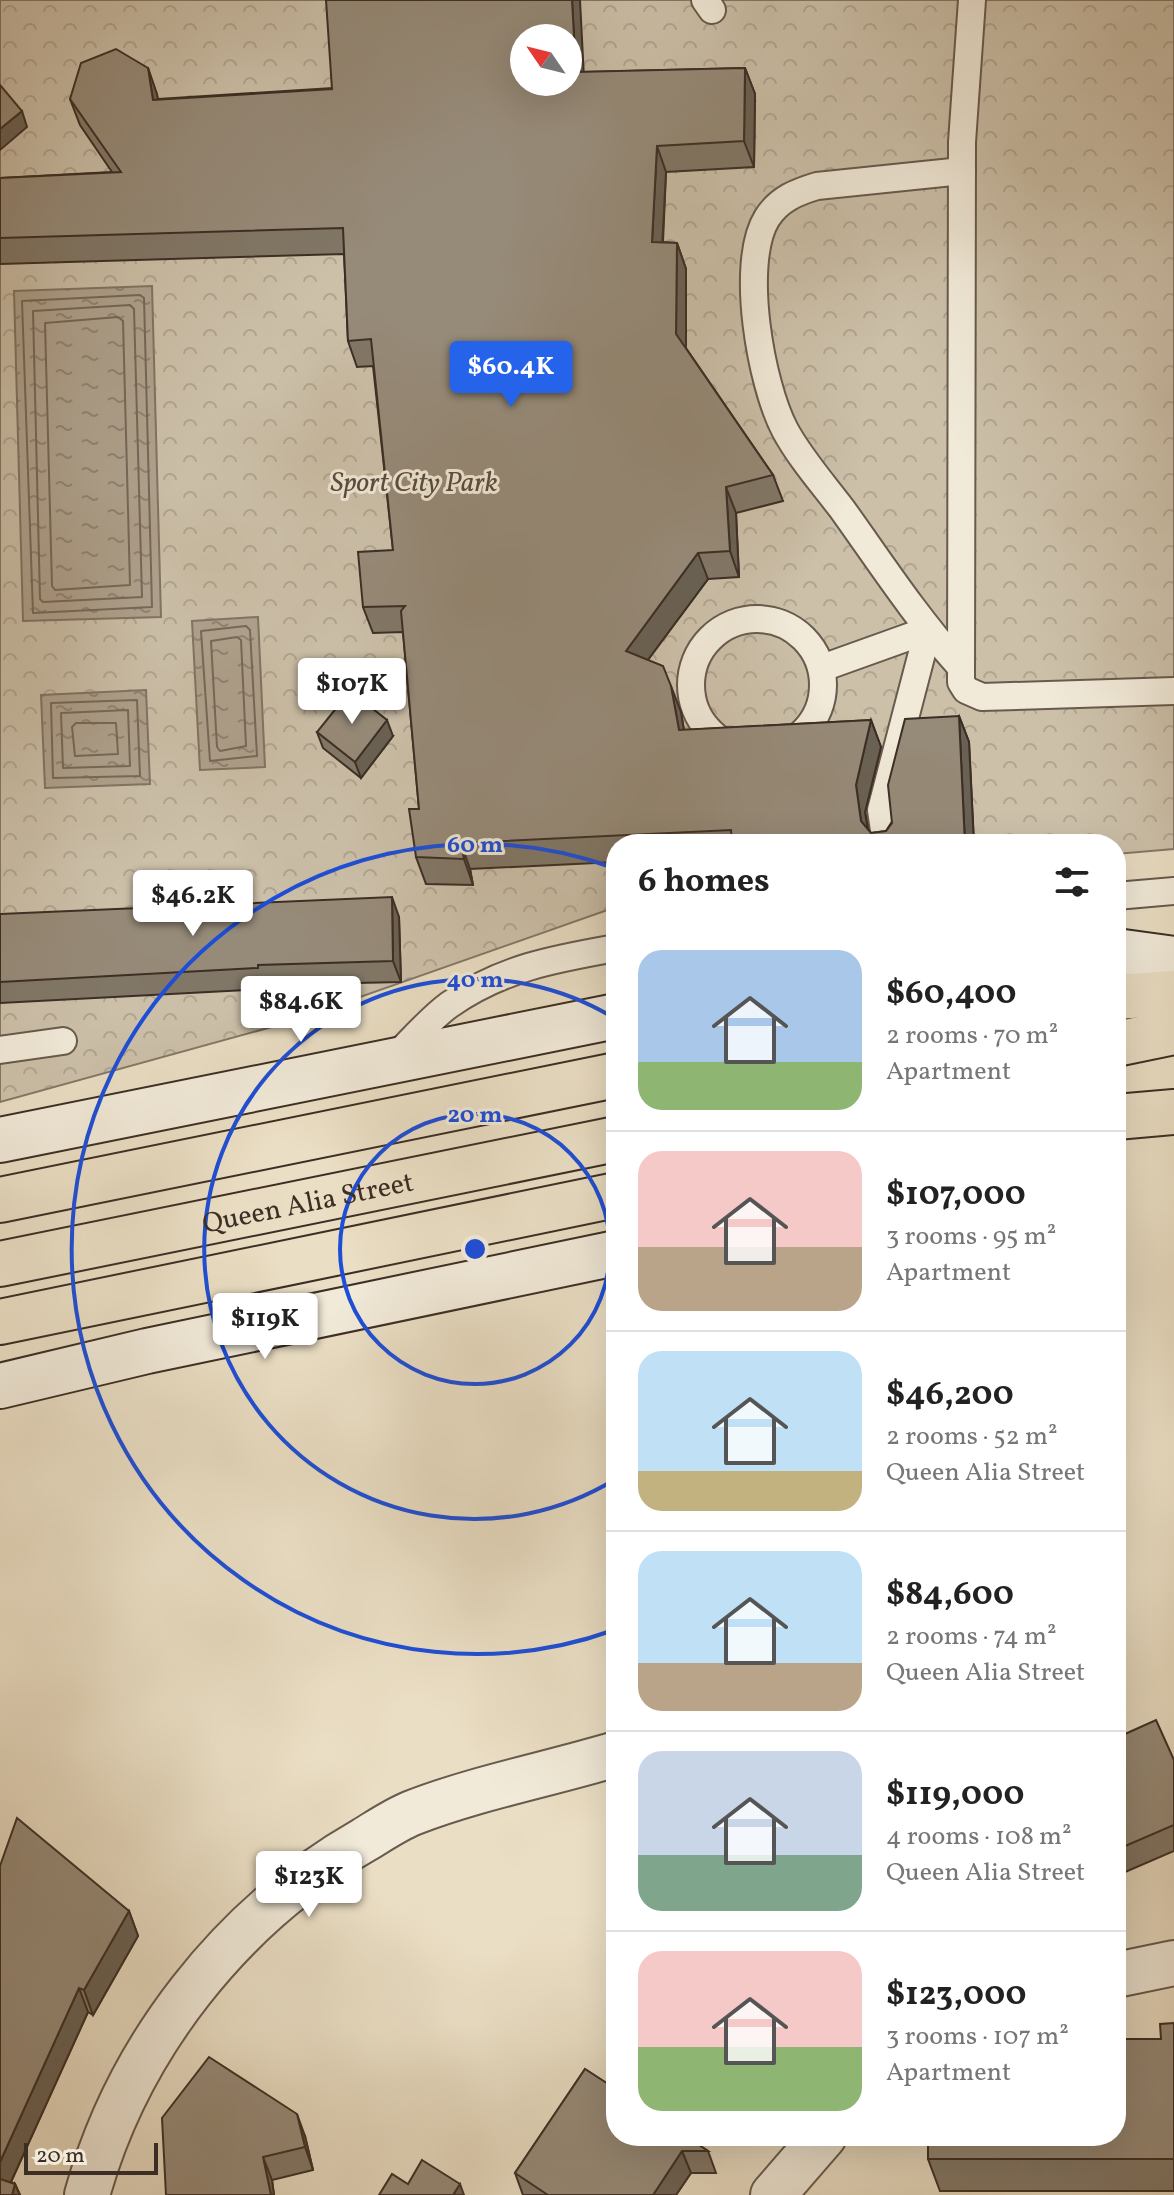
<!DOCTYPE html>
<html lang="en">
<head>
<meta charset="utf-8">
<style>
	:root { --surface:#fff; --page:#f2f2f2; --text:#222; --muted:#767676; --line:#e0e0e0; --accent:#2563eb }
	body { margin:0; font-family:Vollkorn,serif; background:var(--page); color:var(--text); height:100vh; display:flex; flex-direction:column; font-size:30px; white-space:nowrap }
	* { box-sizing:border-box; margin:0 }
	p { font-size:26px; color:var(--muted) }
	.icon { flex:none; width:44px; height:44px; fill:none; stroke:currentColor; stroke-width:2; stroke-linecap:round; stroke-linejoin:round }
	.map { position:relative; flex:1; overflow:hidden }
	.panel { position:absolute; left:606px; top:834px; width:520px; height:1312px; display:flex; flex-direction:column; background:var(--surface); border-radius:32px; box-shadow:0 8px 32px #0002 }
	.panel>* { flex:none }
	.needle { width:52px; rotate:305deg }
	.fabs { position:absolute; left:510px; top:24px; display:grid; gap:16px }
	.fabs a { display:grid; place-items:center; width:72px; height:72px; border-radius:50%; background:var(--surface); box-shadow:0 8px 32px #0002; font-size:40px }
	.scale { position:absolute; left:24px; bottom:20px; width:134px; box-sizing:border-box; padding-left:8px; border:4px solid #3c2e25; border-top:0; font-size:22px; line-height:28px; white-space:nowrap; color:#3c2e25; -webkit-text-stroke:6px #f1ead9; paint-order:stroke }
	.price { position:absolute; translate:-50% -68px; padding:0 18px; border-radius:8px; background:#fff; color:#222; font-size:26px; line-height:52px; filter:drop-shadow(0 2px 4px #0008) }
	.price::after { content:''; position:absolute; left:50%; top:48px; width:24px; height:18px; margin-left:-12px; background:inherit; clip-path:polygon(0 0,100% 0,50% 100%) }
	.price.selected { background:var(--accent); color:#fff }
	ul { padding:0; list-style:none }
	li { display:flex; align-items:center; gap:24px; height:200px; padding:0 32px }
	li+li { border-top:2px solid var(--line) }
	li span { display:grid; place-items:center; flex:none; width:224px; height:160px; border-radius:24px; color:#555 }
	li>.icon { margin-inline-start:auto }
	span .icon { width:96px; height:96px; fill:#fffc; stroke-width:1 }
	li b { font-size:34px }
	h2 { display:flex; justify-content:space-between; align-items:center; height:96px; padding:0 32px; font-size:34px }
	.map>svg:first-child { display:block }
	.park { fill:url(#park-crowns); stroke:#847767; stroke-width:2; fill-rule:evenodd }
	.water { fill:url(#water-ripples); stroke:#817464; stroke-width:2 }
	.lines { fill:none; stroke-linecap:round; stroke-linejoin:round }
	.shore { stroke:#76685a; stroke-width:2 }
	.service-casing { stroke:#685a4d; stroke-width:30 }
	.minor-casing { stroke:#685a4d; stroke-width:48 }
	.secondary-casing { stroke:#3c2e25; stroke-width:48 }
	.primary-casing { stroke:#3c2e25; stroke-width:48 }
	.trunk-casing { stroke:#3c2e25; stroke-width:48 }
	.service { stroke:#f1ead9; stroke-width:26 }
	.minor { stroke:#f1ead9; stroke-width:44 }
	.secondary { stroke:#f1ead9; stroke-width:44 }
	.primary { stroke:#eadec4; stroke-width:44 }
	.trunk { stroke:#eadec4; stroke-width:44 }
	.wall { fill:#817767; stroke:#3c2e25; stroke-width:2 }
	.shaded-wall { fill:#696154; stroke:#3c2e25; stroke-width:2 }
	.building { fill:#968a78; stroke:#3c2e25; stroke-width:2; fill-rule:evenodd }
	.ring { fill:none; stroke:#1d4ed8; stroke-width:4 }
	.labels { text-anchor:middle; stroke-width:6; stroke-linejoin:round; paint-order:stroke }
	.park-label { font-size:28px; font-style:italic; fill:#594b3f; stroke:#f1ead9 }
	.street-label { font-size:28px; fill:#3c2e25; stroke:#f1ead9 }
	.centre { fill:#1d4ed8; stroke:#f1ead9; stroke-width:4 }
	.ring-label { font-size:24px; text-anchor:middle; font-weight:bold; fill:#1d4ed8; stroke:#f1ead9; stroke-width:6; stroke-linejoin:round; paint-order:stroke }
</style>
</head>
<body>
<div class="map">
<svg width="1174" height="2195" viewBox="0 0 1174 2195">
	<defs>
		<pattern id="park-crowns" width="20" height="18" patternUnits="userSpaceOnUse" patternTransform="scale(2)"><rect width="20" height="18" fill="#ccc0a9"/><path d="M2 6a3 3 0 1 1 6 0M12 15a3 3 0 1 1 6 0" fill="none" stroke="#b0a591"/></pattern>
		<pattern id="water-ripples" width="26" height="14" patternUnits="userSpaceOnUse" patternTransform="scale(2)"><rect width="26" height="14" fill="#afa28e"/><path d="M2 4q2-2 4 0t4 0M15 11q2-2 4 0t4 0" fill="none" stroke="#908474"/></pattern>
	</defs>
	<rect width="100%" height="100%" fill="#eadec4"/>
	<filter id="stains"><feTurbulence type="fractalNoise" baseFrequency=".0025" numOctaves="4"/><feColorMatrix values="0 0 0 0 .2 0 0 0 0 .09 0 0 0 0 .02 0 0 0 .5 -.17"/></filter>
	<radialGradient id="worn" r=".72"><stop offset=".6" stop-color="#630" stop-opacity="0"/><stop offset="1" stop-color="#630" stop-opacity=".3"/></radialGradient>
	<path class="park" d="M0 0H1174V849L1116 854V844H616V907L286 1023 0 1102ZM524 38H568V82H524Z"/>
	<g class="water">
		<path d="M152 286 161 617 23 621 14 291Z"/>
		<path d="M258 617 265 767 200 770 192 621Z"/>
		<path d="M146 690 150 784 45 788 41 695Z"/>
	</g>
	<g class="lines">
		<g class="shore">
			<path d="M140 295 144 298 152 607 33 613 22 301Z"/>
			<path d="M130 305 134 309 142 597 43 602 40 599 33 311Z"/>
			<path d="M118 317 123 321 130 585 55 590 52 586 45 323Z"/>
			<path d="M246 626 250 630 257 756 210 761 201 631Z"/>
			<path d="M237 637 241 640 246 746 220 751 217 747 211 641Z"/>
			<path d="M137 700 140 776 53 778 51 703Z"/>
			<path d="M128 710 130 766 63 768 61 713Z"/>
			<path d="M76 723H116L118 754 75 756 72 727Z"/>
		</g>
		<g class="service-casing">
			<g id="service">
				<path d="M705 0 712 10"/>
				<path d="M972 0 962 142 961 682 966 690 982 697 1174 691"/>
				<circle cx="757" cy="685" r="66"/>
				<path d="M959 665C915 616 880 562 842 509 823 484 800 458 785 430 761 385 739 263 767 218 779 199 797 192 817 186L962 171"/>
				<path d="M822 668 928 630"/>
				<path d="M886 844 881 810 928 630"/>
				<path d="M1116 896 1174 891"/>
				<path d="M0 1050 63 1041"/>
				<path d="M396 1056C413 1039 430 1019 449 1005 502 968 554 959 616 948"/>
			</g>
		</g>
		<g class="minor-casing">
			<g id="minor">
				<path d="M1116 1975 1174 1963"/>
				<path d="M87 2195C128 2047 231 1916 364 1840 379 1831 395 1820 412 1813 476 1788 550 1774 616 1754"/>
				<path d="M773 2195 824 2136"/>
			</g>
		</g>
		<g class="secondary-casing">
			<g id="secondary">
				<path d="M1116 951 1174 959"/>
				<path d="M0 1140 616 1016"/>
				<path d="M0 1386 147 1351 616 1253"/>
			</g>
		</g>
		<g class="primary-casing">
			<g id="primary">
				<path d="M1116 1044 1174 1032"/>
				<path d="M1116 1117 1174 1112"/>
				<path id="s1" d="M0 1264 616 1139"/>
				<path d="M0 1322 616 1195"/>
			</g>
		</g>
		<g class="trunk-casing">
			<g id="trunk">
				<path d="M1116 997 1174 993"/>
				<path d="M0 1200 616 1075"/>
			</g>
		</g>
		<use href="#service" class="service"/>
		<use href="#minor" class="minor"/>
		<use href="#secondary" class="secondary"/>
		<use href="#primary" class="primary"/>
		<use href="#trunk" class="trunk"/>
	</g>
	<g class="wall">
		<path d="M148 68 158 99 584 72 745 68 755 94 754 167 666 172 663 242 677 243 686 269V348L773 475 783 501 736 513 739 577 708 579 648 660 681 712 684 730 871 720 881 747 865 812 868 829 871 833 886 831 959 716 969 742 974 844H616V862L470 869 473 885 426 884 416 857 419 809 403 632 373 633 363 607 393 550 373 366 357 367 348 341 344 254 0 264V178L112 172 80 125 70 99Z"/>
		<path d="M317 732 393 736 361 778 323 748Z"/>
		<path d="M0 914 399 917 401 982 265 985V989L0 1003Z"/>
		<path d="M1116 1738 1174 1760V1851L1116 1876Z"/>
		<path d="M0 1866 129 1911 138 1936 93 2015 88 2012 11 2182 15 2184 20 2195H0Z"/>
		<path d="M1174 2023V2191H940L928 2159 1161 2039Z"/>
		<path d="M585 2069 708 2151 716 2173H691L676 2195H523L515 2173Z"/>
		<path d="M305 2136 313 2170 272 2180 274 2195H166Z"/>
	</g>
	<g class="shaded-wall">
		<path d="M572 0H580L585 98 576 72Z"/>
		<path d="M148 68 157 94 162 126 153 100Z"/>
		<path d="M745 68 755 94 754 167 744 141Z"/>
		<path d="M22 111 27 127 0 150V129Z"/>
		<path d="M657 146 666 172 661 268 652 242Z"/>
		<path d="M677 243 686 269V360L676 334Z"/>
		<path d="M726 487 736 513 739 577 730 551Z"/>
		<path d="M698 553 708 579 635 677 626 651Z"/>
		<path d="M671 686 681 712 688 757 679 730Z"/>
		<path d="M959 716 969 742 974 844H965Z"/>
		<path d="M387 720 393 736 361 778 355 762Z"/>
		<path d="M871 720 881 747 865 812 870 844 861 821 856 785Z"/>
		<path d="M461 843 470 869 473 885 464 859Z"/>
		<path d="M392 897 399 917 401 982 393 961Z"/>
		<path d="M129 1911 138 1936 93 2015 84 1990Z"/>
		<path d="M79 1988 88 2012 5 2195H0V2162Z"/>
		<path d="M297 2114 305 2136 313 2170 305 2147Z"/>
		<path d="M682 2151 691 2173 676 2195H653Z"/>
		<path d="M263 2157 272 2180 274 2195H271Z"/>
		<path d="M15 2184 20 2195H12Z"/>
		<path d="M460 2184 464 2195H453Z"/>
	</g>
	<g class="building">
		<path d="M326 0H572L576 72 745 68 744 141 657 146 652 242 677 243 676 334 773 475 726 487 730 551 698 553 626 651 663 666 671 686 679 730 871 720 856 785 861 821 871 833 886 831 892 823 888 785 905 719 959 716 965 844H732L731 830 461 843 464 859 416 857 409 809H419L401 611 405 606 363 607 358 552 393 550 371 339 348 341 343 228 0 238V178L121 172 70 99 81 63 116 49 148 68 153 100 332 89ZM524 38H568V82H524Z"/>
		<path d="M0 85 22 111 0 129Z"/>
		<path d="M350 691 387 720 355 762 317 732Z"/>
		<path d="M392 897 393 961 258 965V968L0 982V914Z"/>
		<path d="M1156 1720 1174 1760V1825L1116 1850V1738Z"/>
		<path d="M17 1818 129 1911 84 1990 79 1988 0 2162V1866Z"/>
		<path d="M1174 2023V2159H928V2136H1116V2039H1161L1160 2024Z"/>
		<path d="M209 2057 297 2114 305 2147 263 2157 271 2195H166L162 2118Z"/>
		<path d="M585 2069 616 2089V2136H685L708 2151H682L653 2195H548L515 2173Z"/>
		<path d="M422 2160 460 2184 453 2195H379L392 2174 408 2184Z"/>
		<path d="M0 2179 15 2184 12 2195H0Z"/>
	</g>
	<g class="ring">
		<circle cx="475" cy="1249" r="135"/>
		<path d="M614 1480A270 270 0 1 1 614 1018"/>
		<path d="M614 1630A405 405 0 1 1 614 868"/>
	</g>
	<g class="labels">
		<g class="park-label">
			<text x="414" y="491">Sport City Park</text>
		</g>
		<g class="street-label">
			<text dy="10" stroke="none"><textPath href="#s1" startOffset="314">Queen Alia Street</textPath></text>
		</g>
	</g>
	<circle cx="475" cy="1249" r="12" class="centre"/>
	<g class="ring-label">
		<text x="475" y="852">60 m</text>
		<text x="475" y="987">40 m</text>
		<text x="475" y="1122">20 m</text>
	</g>
	<rect width="100%" height="100%" filter="url(#stains)"/>
	<rect width="100%" height="100%" fill="url(#worn)"/>
</svg>
<div class="fabs">
<a><svg class="needle" viewBox="-14 -14 28 28"><path d="M0-13l5 13h-10z" fill="#e53935"/><path d="M0 13l5-13h-10z" fill="#767676"/></svg></a>
</div>
<div class="scale">20 m</div>
<b class="price selected" style="left:511px;top:409px">$60.4K</b>
<b class="price" style="left:352px;top:726px">$107K</b>
<b class="price" style="left:193px;top:938px">$46.2K</b>
<b class="price" style="left:301px;top:1044px">$84.6K</b>
<b class="price" style="left:265px;top:1361px">$119K</b>
<b class="price" style="left:309px;top:1919px">$123K</b>
<section class="panel">
<h2>6 homes<svg class="icon" aria-label="filters" viewBox="0 0 24 24"><path d="M4 7h16M4 17h16"/><circle cx="9" cy="7" r="2"/><circle cx="15" cy="17" r="2"/></svg></h2>
<ul>
<li><span style="background:linear-gradient(#a9c7e8 70%,#8fb573 0)"><svg class="icon" aria-label="home" viewBox="0 0 24 24"><path d="M3 11l9-7 9 7M6 9v11h12V9"/></svg></span><div><b>$60,400</b><p>2 rooms · 70 m²</p><p>Apartment</p></div></li>
<li><span style="background:linear-gradient(#f6c9c9 60%,#b9a48a 0)"><svg class="icon" aria-label="home" viewBox="0 0 24 24"><path d="M3 11l9-7 9 7M6 9v11h12V9"/></svg></span><div><b>$107,000</b><p>3 rooms · 95 m²</p><p>Apartment</p></div></li>
<li><span style="background:linear-gradient(#bfe0f5 75%,#c2b280 0)"><svg class="icon" aria-label="home" viewBox="0 0 24 24"><path d="M3 11l9-7 9 7M6 9v11h12V9"/></svg></span><div><b>$46,200</b><p>2 rooms · 52 m²</p><p>Queen Alia Street</p></div></li>
<li><span style="background:linear-gradient(#bfe0f5 70%,#b9a48a 0)"><svg class="icon" aria-label="home" viewBox="0 0 24 24"><path d="M3 11l9-7 9 7M6 9v11h12V9"/></svg></span><div><b>$84,600</b><p>2 rooms · 74 m²</p><p>Queen Alia Street</p></div></li>
<li><span style="background:linear-gradient(#c9d6e8 65%,#7fa58c 0)"><svg class="icon" aria-label="home" viewBox="0 0 24 24"><path d="M3 11l9-7 9 7M6 9v11h12V9"/></svg></span><div><b>$119,000</b><p>4 rooms · 108 m²</p><p>Queen Alia Street</p></div></li>
<li><span style="background:linear-gradient(#f6c9c9 60%,#8fb573 0)"><svg class="icon" aria-label="home" viewBox="0 0 24 24"><path d="M3 11l9-7 9 7M6 9v11h12V9"/></svg></span><div><b>$123,000</b><p>3 rooms · 107 m²</p><p>Apartment</p></div></li>
</ul>
</section>
</div>
</body>
</html>
